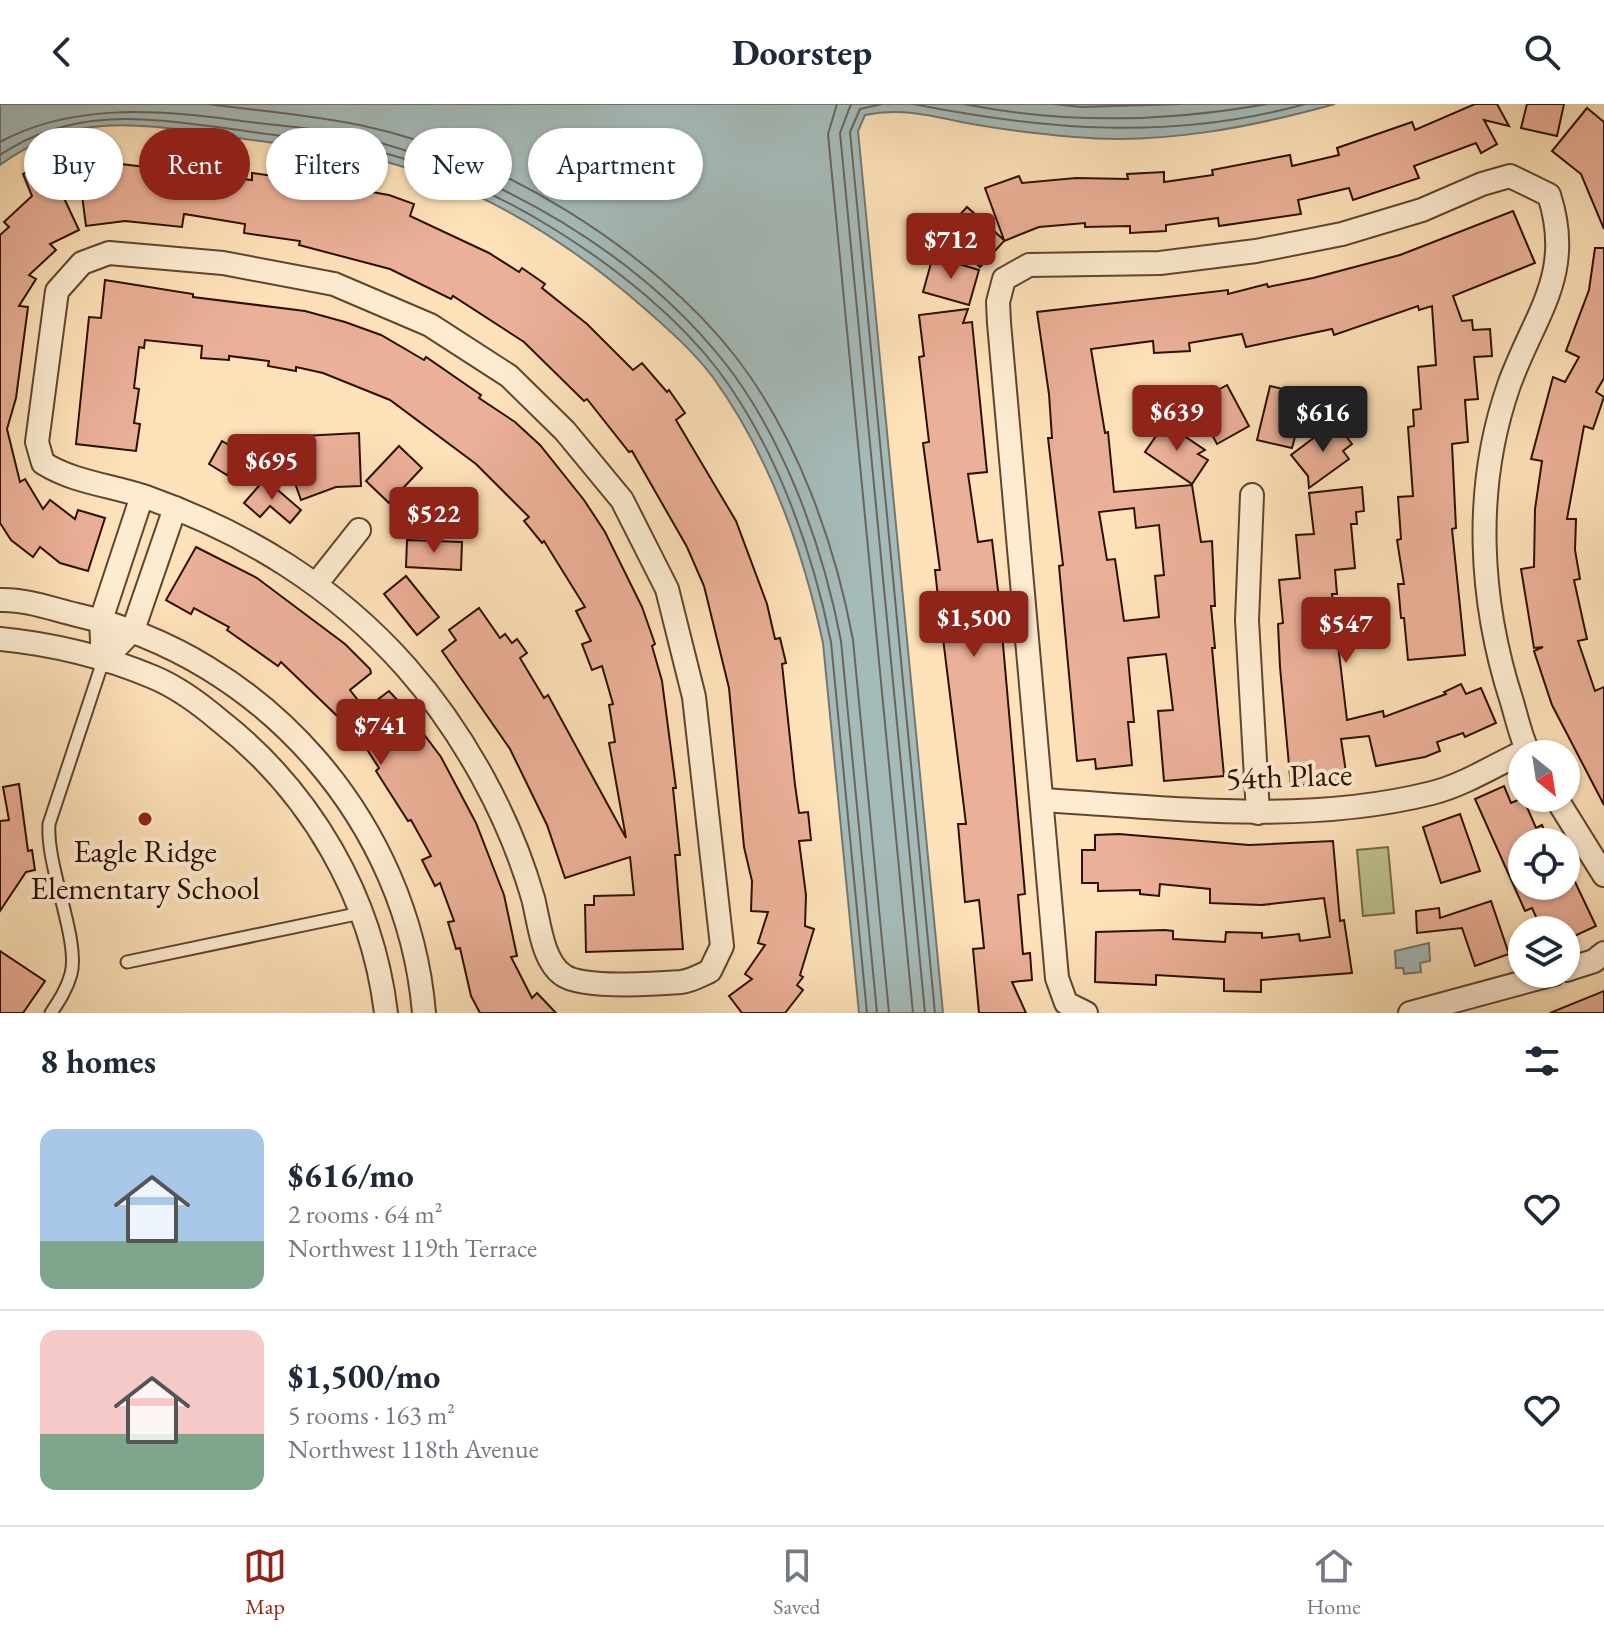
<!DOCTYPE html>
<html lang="en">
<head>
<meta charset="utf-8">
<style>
	:root { --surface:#fff; --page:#f2f2f3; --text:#1f2937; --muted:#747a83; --line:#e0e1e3; --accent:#8f2418 }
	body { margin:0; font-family:"EB Garamond",serif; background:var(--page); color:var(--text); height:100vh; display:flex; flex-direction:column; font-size:30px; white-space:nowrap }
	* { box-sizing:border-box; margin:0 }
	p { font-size:26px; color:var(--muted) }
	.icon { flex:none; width:44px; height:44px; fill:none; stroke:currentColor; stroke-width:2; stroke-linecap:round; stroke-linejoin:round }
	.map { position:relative; height:909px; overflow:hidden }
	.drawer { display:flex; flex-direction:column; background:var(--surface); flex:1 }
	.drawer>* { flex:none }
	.banner { position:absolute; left:24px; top:24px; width:800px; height:72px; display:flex; gap:16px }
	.needle { width:52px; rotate:150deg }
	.tools { position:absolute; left:1508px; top:636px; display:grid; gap:16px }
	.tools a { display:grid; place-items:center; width:72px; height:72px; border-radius:50%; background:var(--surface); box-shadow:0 2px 6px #0004; font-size:40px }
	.price { position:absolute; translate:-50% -68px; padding:0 18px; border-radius:8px; background:var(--accent); color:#fff; font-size:26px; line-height:52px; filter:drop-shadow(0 2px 4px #0008) }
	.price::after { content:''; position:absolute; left:50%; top:48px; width:24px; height:18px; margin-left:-12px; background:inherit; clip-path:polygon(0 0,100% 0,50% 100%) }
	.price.active { background:#222; color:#fff }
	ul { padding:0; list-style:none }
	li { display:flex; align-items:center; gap:24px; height:200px; padding:0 40px }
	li+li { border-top:2px solid var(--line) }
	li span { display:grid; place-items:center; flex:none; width:224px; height:160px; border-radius:16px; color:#555 }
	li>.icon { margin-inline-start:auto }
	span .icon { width:96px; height:96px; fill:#fffc; stroke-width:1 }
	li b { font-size:34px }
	h2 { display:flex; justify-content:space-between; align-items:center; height:96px; padding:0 40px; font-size:34px }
	.tag { padding:0 28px; border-radius:36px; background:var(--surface); box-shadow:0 2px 6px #0004; font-size:28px; line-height:72px }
	.tag.active { background:var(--accent); color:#fff }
	header { display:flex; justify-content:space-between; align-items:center; height:104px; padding:0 40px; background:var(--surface); font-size:36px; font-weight:700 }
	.tabs { display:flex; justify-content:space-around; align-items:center; height:112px; border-top:2px solid var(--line); background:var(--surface); font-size:22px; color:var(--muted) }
	.tabs a { display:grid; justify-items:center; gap:4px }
	.tabs .active { color:var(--accent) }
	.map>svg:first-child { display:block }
	.green { fill:#bec390; stroke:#766948; stroke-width:2 }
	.water { fill:#a5bbba; stroke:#757670; stroke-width:2 }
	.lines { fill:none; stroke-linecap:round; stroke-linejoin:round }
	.shore { stroke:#69655d; stroke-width:2 }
	.building { fill:#ebb098; stroke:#2d0f00; stroke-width:2; fill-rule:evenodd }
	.service-casing { stroke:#61442e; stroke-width:15 }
	.minor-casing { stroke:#61442e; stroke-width:26 }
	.service { stroke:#feecd2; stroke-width:11 }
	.minor { stroke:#feecd2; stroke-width:22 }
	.poi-dot { fill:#8f2418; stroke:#feecd2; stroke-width:3 }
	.labels { text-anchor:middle; stroke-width:8; stroke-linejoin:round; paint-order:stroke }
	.street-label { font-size:32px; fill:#2d0f00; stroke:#feecd2 }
	.poi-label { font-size:32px; fill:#2d0f00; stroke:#feecd2 }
</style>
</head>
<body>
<header><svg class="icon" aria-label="back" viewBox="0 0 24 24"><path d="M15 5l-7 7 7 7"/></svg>Doorstep<svg class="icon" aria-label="search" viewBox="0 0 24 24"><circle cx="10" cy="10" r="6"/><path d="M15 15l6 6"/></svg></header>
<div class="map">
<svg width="1604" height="909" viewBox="0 0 1604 909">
	<rect width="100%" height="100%" fill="#fee2b9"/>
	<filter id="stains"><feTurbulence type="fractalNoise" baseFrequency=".0025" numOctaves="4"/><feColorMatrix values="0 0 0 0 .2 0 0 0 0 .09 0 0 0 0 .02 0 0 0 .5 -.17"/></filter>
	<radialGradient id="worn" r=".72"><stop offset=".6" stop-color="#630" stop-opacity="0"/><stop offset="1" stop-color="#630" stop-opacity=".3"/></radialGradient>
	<path class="green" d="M1388 743 1394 809 1363 812 1357 746Z"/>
	<g class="water">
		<path d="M0 0H1335C1252 23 1162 41 1075 33 1041 30 1006 26 972 20 935 13 903 3 865 11L858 27 943 909H859L823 539C803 446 768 349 712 272 693 247 667 224 644 204 562 132 466 74 358 51 319 43 278 40 238 34 149 22 78 3 0 61Z"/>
		<path d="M1429 839 1430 857 1420 859 1421 868 1404 870 1403 864H1396L1395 847Z"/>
	</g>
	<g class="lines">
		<g class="shore">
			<path d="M208 0C260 7 313 11 364 22 497 50 651 145 735 252 796 330 835 439 853 536L889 909"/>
			<path d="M837 0 828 30 913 909"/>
			<path d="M851 0 840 29 925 909"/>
			<path d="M882 0 860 5 850 28 935 909"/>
			<path d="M913 0C1045 26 1172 37 1305 0"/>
			<path d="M964 0C1064 20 1167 18 1267 0"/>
			<path d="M1054 0 1081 3 1181 0"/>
			<path d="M0 38C70 0 154 5 234 16 277 22 324 24 366 35 500 70 638 149 725 259 785 336 823 443 841 537L877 909"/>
			<path d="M0 51C75 0 153 15 239 26 278 32 319 36 358 43 482 67 641 166 718 266 776 343 812 445 831 538L867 909"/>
		</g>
	</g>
	<g class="building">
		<path d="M1475 0H1497L1509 22 1484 16 1497 40 1481 49 1476 39 1414 62 1419 74 1353 96 1349 84 1298 96 1301 110 1219 122 1218 114 1166 121V127L1130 129V122L1085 123V119L1039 123 1004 137 980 163 938 126 951 111 956 115 967 103 1004 136 985 84 1019 72 1022 79 1076 74 1128 75 1127 70 1164 68V78L1213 71 1212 66 1290 51 1292 62 1339 51 1337 44 1412 18 1415 26Z"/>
		<path d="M1527 0H1564L1557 32 1521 24Z"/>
		<path d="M1587 4 1604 18V125L1581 70 1552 47Z"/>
		<path d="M47 58 79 126 50 140 56 146 29 171 36 175 19 202 28 203 16 294 7 325 20 378 25 375 43 405 50 396 75 415 78 406 105 414 88 467 60 459 40 443 33 453 11 436 0 419V131L9 123 4 118 32 92 23 70Z"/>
		<path d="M121 60 252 76V69L288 74 287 81 346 94 348 84 389 91 414 100 410 112 489 149 519 168 522 164 545 180 542 184 587 220 633 266 642 259 667 288 669 286 685 309 676 316 736 417 767 500 775 535 780 534 786 559 782 560 795 681 799 709 808 708 811 736 799 737 806 791 805 822 814 825 800 871 803 873 797 881 803 886 785 909H742L729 892 752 875 745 870 765 841 758 839 768 808 751 807 752 777 744 743 729 584 704 482 687 443 632 347 629 348 587 295 584 297 524 238 453 192 451 195 390 165 299 141 300 137 244 129 245 120 184 110 182 123 125 117 86 122 80 76 91 74 90 64Z"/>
		<path d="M1513 107 1535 159 1453 192 1462 217 1472 216 1473 226 1490 225 1492 252 1474 253 1478 295 1465 296 1468 338 1452 340 1456 424 1452 425 1465 551 1408 556 1404 514H1401L1398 480H1404L1397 436 1401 435 1398 393 1413 392 1408 323 1414 322 1413 306 1421 305 1418 263 1436 261 1432 202 1419 206 1418 202 1334 231 1332 225 1246 243 1242 230 1189 239 1190 247 1154 249 1153 237 1091 245 1105 329 1108 328 1114 388 1192 381 1201 438 1212 437 1215 502H1211L1215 544H1212L1224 672 1164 677 1158 607 1173 606 1166 550 1128 554 1134 618H1128L1132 661 1096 665 1095 655 1077 657 1059 462 1063 461 1048 334H1052L1049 290 1037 208 1228 186V190L1267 180 1268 183 1313 174 1400 151ZM1134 404 1136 424 1159 421 1164 471 1155 472 1159 513 1124 517 1115 455 1107 456 1099 408Z"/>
		<path d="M1595 144H1604V274L1596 288 1604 293 1593 325 1584 322 1567 415H1576L1575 446 1580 475 1574 476 1587 535 1578 537 1595 587 1604 583V701L1552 601 1534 547 1543 543 1534 544 1521 465 1534 463 1535 405 1542 357 1531 355 1553 273 1565 278 1579 253 1566 247 1589 186Z"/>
		<path d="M933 152 979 166 969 201 923 188Z"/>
		<path d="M105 176 193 190V193L305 207 345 218 381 231 424 256 426 253 481 291 479 294 515 318 540 341 584 396 605 428 642 503 655 540 652 542 662 577 676 684H673L680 751H675L683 845 586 848 585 801H594V792L634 791 630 753 565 774 547 721 510 645 442 547 456 536 449 526 479 504 500 534 505 530 512 539 517 535 527 549 520 554 544 594 548 591 626 734 609 639 615 638 609 601 613 600 602 562 592 566 582 540 591 537 576 507 585 503 544 437 542 439 524 417 529 413 476 360 390 296 323 269 296 263V267L268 262 269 257 229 252V256L201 254 202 242 145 236 144 244 139 243 134 284 139 285 134 319 140 320 136 347 76 340 89 213 101 214Z"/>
		<path d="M968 205 963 219 972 218 987 368 968 370 978 438 992 436 999 495 1025 790 1018 791 1023 850 1030 849 1032 876 1012 878 1026 909H979L973 845 984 844 979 796 965 798 958 720H966L939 502 935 466H940L923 339 929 338 919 253 924 252 919 211Z"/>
		<path d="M1227 281 1249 322 1217 340 1195 299Z"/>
		<path d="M1270 282 1296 288 1293 300 1303 302 1292 344 1257 336Z"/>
		<path d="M1335 318 1352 340 1343 347 1349 355 1309 384 1308 372 1291 351Z"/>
		<path d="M1165 319 1205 346 1198 350 1208 356 1192 380 1145 348Z"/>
		<path d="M359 329 361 382 336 383 301 396 281 340 302 332Z"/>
		<path d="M222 337 241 348 227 371 209 360Z"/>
		<path d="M399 342 422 364 389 399 366 377Z"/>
		<path d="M265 375 301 406 290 419 270 402 260 413 244 399Z"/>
		<path d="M1362 383 1364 407 1356 408 1357 420H1351L1355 464 1335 466 1337 490H1332L1347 616 1383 607 1384 613 1446 590 1444 588 1461 580 1466 590 1481 584 1496 619 1465 633 1463 629 1437 638 1440 647 1425 653 1376 662 1369 632 1341 635 1347 675 1291 683 1280 563 1278 520 1283 519 1279 476 1300 474 1296 431 1314 430 1309 389Z"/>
		<path d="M437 385 441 394 451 390 458 409 406 429 395 401Z"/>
		<path d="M407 436 462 438 461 466 406 463Z"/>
		<path d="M196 443 257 474 345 540 370 565 371 569 350 586 365 605 389 587 401 600 441 653 476 719 504 791 517 852 511 853 532 894 537 889 556 909H480L471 892 460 844 456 845 448 818 454 817 440 779 435 782 422 756 431 752 411 716 408 717 376 667 379 664 359 633 281 558 278 562 227 526 229 523 194 504 191 510 166 496Z"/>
		<path d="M406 472 439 513 417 531 384 490Z"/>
		<path d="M19 680 28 747 32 746 35 766 26 768 0 807V717L9 716 3 683Z"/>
		<path d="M1504 682 1511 699 1523 694 1536 724 1542 721 1549 738H1522V782H1566V759L1596 822 1566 836V826H1542L1532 804 1525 807 1475 695Z"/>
		<path d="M1460 710 1480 767 1441 779 1423 723Z"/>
		<path d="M1119 730 1249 741 1333 737 1340 817 1344 816 1352 869 1261 876V888L1224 887V875L1156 871V881L1095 878 1096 828 1165 826 1173 827V835L1225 838 1226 828 1262 829V834L1299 830 1300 837 1330 833 1324 794 1262 801 1210 799V785L1160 780 1159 792 1140 790V786L1098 787V779H1082V746H1095V731Z"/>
		<path d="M1491 797 1509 850 1475 862 1462 824 1417 829 1416 807 1439 804 1440 814Z"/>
		<path d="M0 847 45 877 23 909H0Z"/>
		<path d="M1604 887V909H1550Z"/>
	</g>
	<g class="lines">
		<g class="service-casing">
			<g id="service">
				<path d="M127 858 361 809"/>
				<path d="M51 909C59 897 67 885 71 870 80 836 46 763 49 720L103 557"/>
			</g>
		</g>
		<g class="minor-casing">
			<g id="minor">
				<path d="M109 149 223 159 334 180 430 221 509 272 565 327 622 396 667 485 694 593 722 842 710 867C701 871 691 877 681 878 655 880 582 885 563 871 542 857 539 817 533 794 509 711 463 628 406 563 334 482 247 429 146 393 111 381 75 379 43 359L37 338 57 187 82 159Z"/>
				<path d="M1252 391 1247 516 1258 709"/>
				<path d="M317 479 359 426"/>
				<path d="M0 496C26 495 52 505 77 511 264 553 408 718 424 909"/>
				<path d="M0 535C52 540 105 553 153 573 177 583 199 599 219 616 311 688 372 793 386 909"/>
				<path d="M103 557 101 516 142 392"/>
				<path d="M103 557 133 526 175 404"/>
				<path d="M1556 694 1604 771"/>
				<path d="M1043 696C1173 704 1304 721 1432 689 1464 681 1497 660 1527 646"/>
				<path d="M1566 866 1594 857 1604 849"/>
				<path d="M1086 909 1066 899 1057 874 999 219 998 198 1004 175 1029 161 1160 159 1256 147 1342 130 1422 106 1482 80 1510 72 1549 91C1575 171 1534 211 1509 281 1473 384 1479 496 1512 598 1517 615 1521 634 1529 650"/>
				<path d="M1410 909 1554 870"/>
			</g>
		</g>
		<use href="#service" class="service"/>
		<use href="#minor" class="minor"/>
	</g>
	<circle class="poi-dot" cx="145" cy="715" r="8"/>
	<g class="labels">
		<g class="street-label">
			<text transform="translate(1289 672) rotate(-2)" y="11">54th Place</text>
		</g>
		<g class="poi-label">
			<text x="145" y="758">Eagle Ridge<tspan x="145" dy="37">Elementary School</tspan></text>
		</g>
	</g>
	<rect width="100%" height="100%" filter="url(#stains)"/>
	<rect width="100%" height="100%" fill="url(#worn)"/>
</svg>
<div class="tools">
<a><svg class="needle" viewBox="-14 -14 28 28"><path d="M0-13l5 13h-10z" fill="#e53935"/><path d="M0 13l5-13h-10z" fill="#747a83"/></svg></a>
<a><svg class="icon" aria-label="locate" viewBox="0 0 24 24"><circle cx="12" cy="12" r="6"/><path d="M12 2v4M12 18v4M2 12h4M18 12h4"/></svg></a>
<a><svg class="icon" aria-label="layers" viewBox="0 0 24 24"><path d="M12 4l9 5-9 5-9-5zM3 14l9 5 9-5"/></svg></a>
</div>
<b class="price" style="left:951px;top:177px">$712</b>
<b class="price" style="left:1177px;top:349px">$639</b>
<b class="price active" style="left:1323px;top:350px">$616</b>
<b class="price" style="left:272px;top:398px">$695</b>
<b class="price" style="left:434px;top:451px">$522</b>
<b class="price" style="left:974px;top:555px">$1,500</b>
<b class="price" style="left:1346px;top:561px">$547</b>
<b class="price" style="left:381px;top:663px">$741</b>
<div class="banner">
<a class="tag">Buy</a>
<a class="tag active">Rent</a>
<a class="tag">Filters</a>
<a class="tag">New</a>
<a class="tag">Apartment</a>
</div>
</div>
<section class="drawer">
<h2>8 homes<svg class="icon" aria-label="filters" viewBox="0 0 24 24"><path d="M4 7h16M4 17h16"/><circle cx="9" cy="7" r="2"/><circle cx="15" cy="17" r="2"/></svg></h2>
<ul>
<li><span style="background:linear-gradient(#a9c7e8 70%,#7fa58c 0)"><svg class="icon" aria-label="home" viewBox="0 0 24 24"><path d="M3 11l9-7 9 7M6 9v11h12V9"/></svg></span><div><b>$616/mo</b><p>2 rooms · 64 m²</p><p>Northwest 119th Terrace</p></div><svg class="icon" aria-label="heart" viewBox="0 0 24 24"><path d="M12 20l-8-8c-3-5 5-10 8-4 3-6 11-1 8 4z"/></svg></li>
<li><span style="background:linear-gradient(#f6c9c9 65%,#7fa58c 0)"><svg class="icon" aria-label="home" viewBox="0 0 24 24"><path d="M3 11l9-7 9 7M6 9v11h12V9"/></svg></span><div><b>$1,500/mo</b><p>5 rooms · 163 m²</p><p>Northwest 118th Avenue</p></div><svg class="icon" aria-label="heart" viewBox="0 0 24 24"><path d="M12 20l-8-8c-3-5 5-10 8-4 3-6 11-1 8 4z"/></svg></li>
</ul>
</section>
<nav class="tabs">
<a class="active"><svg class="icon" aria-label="map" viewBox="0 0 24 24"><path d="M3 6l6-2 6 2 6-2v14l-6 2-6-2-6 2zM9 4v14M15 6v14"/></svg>Map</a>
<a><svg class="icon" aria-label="saved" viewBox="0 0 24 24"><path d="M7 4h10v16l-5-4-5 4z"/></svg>Saved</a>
<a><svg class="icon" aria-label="home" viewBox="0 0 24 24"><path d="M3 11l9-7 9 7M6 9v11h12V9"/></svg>Home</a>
</nav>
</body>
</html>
